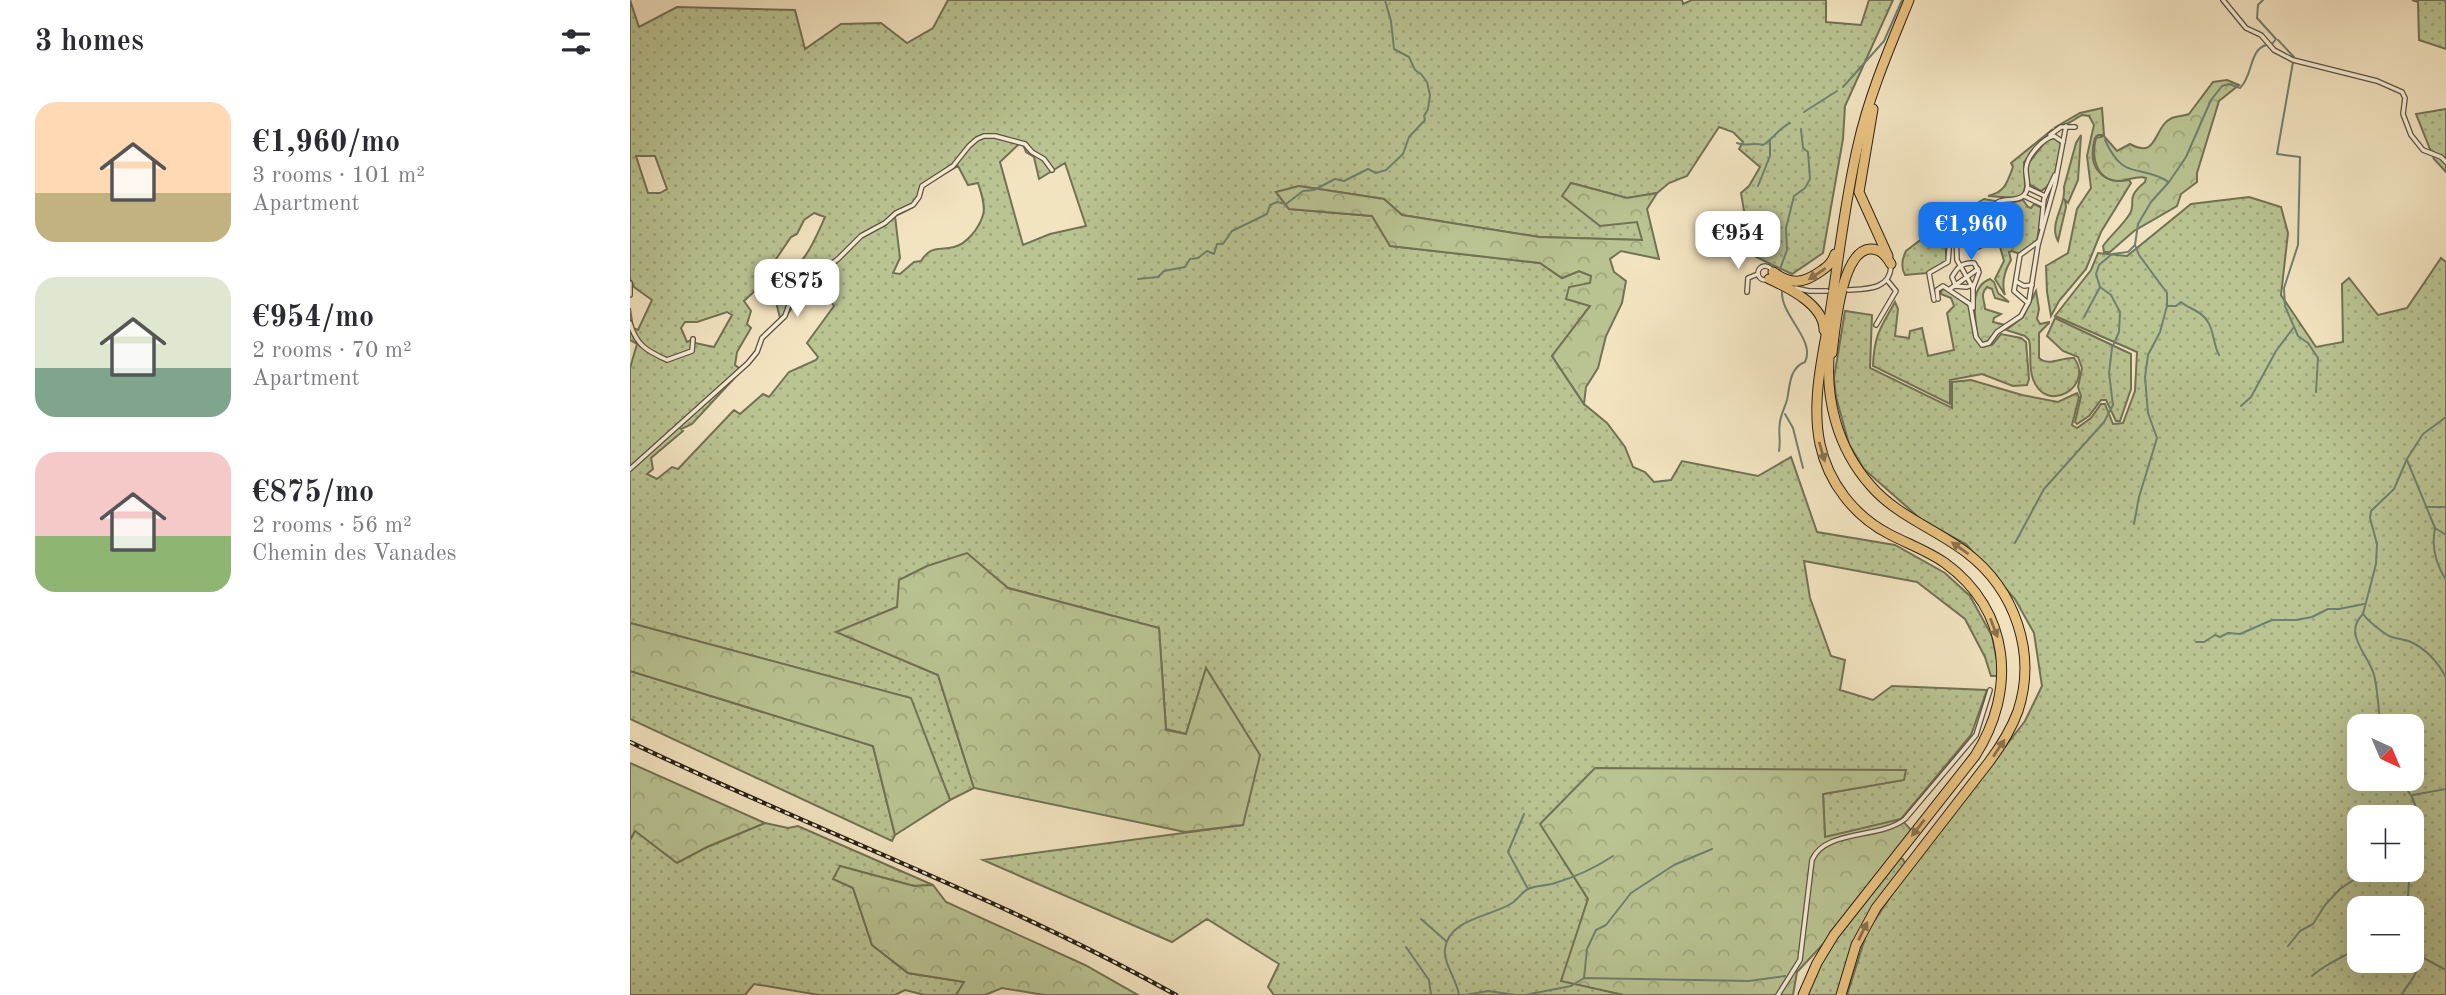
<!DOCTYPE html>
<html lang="en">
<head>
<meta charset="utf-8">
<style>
	:root { --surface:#fff; --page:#f2f2f3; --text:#2b2b33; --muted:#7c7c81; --accent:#1a73e8 }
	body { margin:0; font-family:"Old Standard TT",serif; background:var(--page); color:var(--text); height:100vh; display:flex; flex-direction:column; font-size:26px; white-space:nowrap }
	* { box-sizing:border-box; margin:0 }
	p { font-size:23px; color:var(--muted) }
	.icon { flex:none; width:38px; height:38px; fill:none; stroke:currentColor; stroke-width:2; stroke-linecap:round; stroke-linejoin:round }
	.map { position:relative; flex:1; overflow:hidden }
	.panel { display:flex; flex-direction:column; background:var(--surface); width:630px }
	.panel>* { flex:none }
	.needle { width:46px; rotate:136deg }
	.fabs { position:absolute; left:1717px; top:714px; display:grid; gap:14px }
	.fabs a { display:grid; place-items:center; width:77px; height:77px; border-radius:14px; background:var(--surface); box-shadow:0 7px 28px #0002; font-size:35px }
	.price { position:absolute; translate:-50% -60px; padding:0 16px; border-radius:14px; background:#fff; color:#222; font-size:23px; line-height:46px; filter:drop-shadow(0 2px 4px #0008) }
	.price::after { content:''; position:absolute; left:50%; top:42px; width:21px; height:16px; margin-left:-10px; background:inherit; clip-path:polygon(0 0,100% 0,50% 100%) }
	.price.current { background:var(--accent); color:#fff }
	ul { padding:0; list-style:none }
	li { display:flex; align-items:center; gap:21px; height:175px; padding:0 35px }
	li span { display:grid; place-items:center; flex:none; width:196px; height:140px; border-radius:21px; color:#555 }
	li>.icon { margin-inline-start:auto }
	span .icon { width:84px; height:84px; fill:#fffc; stroke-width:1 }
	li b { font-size:30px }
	h2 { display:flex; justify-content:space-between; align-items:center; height:84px; padding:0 35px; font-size:30px }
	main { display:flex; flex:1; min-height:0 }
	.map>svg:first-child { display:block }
	.grass { fill:url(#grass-dots); stroke:#727255; stroke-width:2; fill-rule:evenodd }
	.forest { fill:url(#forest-crowns); stroke:#727255; stroke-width:2 }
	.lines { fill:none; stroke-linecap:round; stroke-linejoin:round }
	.stream { stroke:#6f8071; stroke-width:2 }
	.street-casing { stroke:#5c5242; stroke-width:6 }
	.highway-casing { stroke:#292117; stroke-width:11 }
	.street { stroke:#f7edd7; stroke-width:3.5 }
	.highway { stroke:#eac280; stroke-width:9 }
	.rail-casing { stroke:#292117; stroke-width:4.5 }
	.rail { stroke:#f7edd7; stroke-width:2; stroke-dasharray:5; stroke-linecap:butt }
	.oneway { fill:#8a724c }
</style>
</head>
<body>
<main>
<section class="panel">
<h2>3 homes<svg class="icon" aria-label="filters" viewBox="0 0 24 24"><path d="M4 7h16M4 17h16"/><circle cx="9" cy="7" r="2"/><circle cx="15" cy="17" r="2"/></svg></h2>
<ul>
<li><span style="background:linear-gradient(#ffd9b3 65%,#c2b280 0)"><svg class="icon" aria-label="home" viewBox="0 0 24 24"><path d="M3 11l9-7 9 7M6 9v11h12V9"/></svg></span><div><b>€1,960/mo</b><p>3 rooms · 101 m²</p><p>Apartment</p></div></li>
<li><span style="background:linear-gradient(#dfe7d0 65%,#7fa58c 0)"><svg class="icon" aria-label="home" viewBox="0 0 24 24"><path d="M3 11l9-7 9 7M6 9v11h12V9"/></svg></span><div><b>€954/mo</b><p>2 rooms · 70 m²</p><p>Apartment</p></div></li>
<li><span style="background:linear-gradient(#f6c9c9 60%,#8fb573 0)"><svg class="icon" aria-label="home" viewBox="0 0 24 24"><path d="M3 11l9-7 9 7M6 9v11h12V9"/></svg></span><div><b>€875/mo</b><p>2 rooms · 56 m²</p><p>Chemin des Vanades</p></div></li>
</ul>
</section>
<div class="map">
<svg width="1816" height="995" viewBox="0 0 1816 995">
	<defs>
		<pattern id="grass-dots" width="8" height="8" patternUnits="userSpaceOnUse" patternTransform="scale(1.75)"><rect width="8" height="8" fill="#bac493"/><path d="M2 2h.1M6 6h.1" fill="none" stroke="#a0a87e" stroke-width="1.8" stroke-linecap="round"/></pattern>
		<pattern id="forest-crowns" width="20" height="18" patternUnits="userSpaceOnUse" patternTransform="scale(1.75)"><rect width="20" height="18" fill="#bac493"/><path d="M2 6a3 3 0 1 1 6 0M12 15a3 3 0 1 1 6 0" fill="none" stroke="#a0a87e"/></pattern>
	</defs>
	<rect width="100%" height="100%" fill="#f3e4c1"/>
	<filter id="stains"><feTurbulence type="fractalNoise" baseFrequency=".00286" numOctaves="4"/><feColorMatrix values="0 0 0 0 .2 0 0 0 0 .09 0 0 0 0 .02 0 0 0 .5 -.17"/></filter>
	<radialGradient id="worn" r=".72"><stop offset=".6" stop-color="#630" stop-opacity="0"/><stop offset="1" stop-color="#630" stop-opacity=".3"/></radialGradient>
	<g class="grass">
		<path d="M0 0 9 27 47 7 165 10 175 49 211 24 251 23 277 43 303 28 318 0H1052L1053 4 1062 0H1196V22L1231 25 1239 0H1263L1215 106 1213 139 1193 253 1162 274 1099 244 1104 219 1115 217 1111 193 1119 186 1130 167 1109 149 1113 142 1103 132 1089 127 1057 176 1039 183 1027 193 997 198 941 183 933 196 1008 222 1013 240 909 237 772 215 754 199 669 186 646 192 659 209 742 216 761 246 910 263 932 278 949 271 962 276 960 306 922 356 954 404 977 423 995 447 1003 467 1015 472 1024 482 1041 480 1052 461 1128 476 1161 457 1187 532 1265 545 1315 573 1340 596 1362 636 1370 676H1361L1355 657 1335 619 1287 582 1174 561 1180 598 1201 656 1215 660 1210 690 1243 700 1262 686 1357 690 1341 735 1271 819 1195 838 1193 794 1273 780 911 824 958 899 932 980 994 995H644L638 987 649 964 577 919 542 942 353 860 613 825 576 669 556 734 536 729 529 628 378 588 337 554 267 607 207 632 308 675 344 788 320 800 280 698 0 623V368L7 344 0 340V308L3 328 8 330 22 300 4 287 0 279ZM389 144H393L396 152 404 157 409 179 435 163 456 226 420 234 393 245 370 162ZM6 156H25L37 189 30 193H18ZM328 166 338 185 348 183C351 192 356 206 353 215 349 228 337 244 324 247 308 251 301 245 291 261L284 262 270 274 263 273 270 258 265 216C284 207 288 208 293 186ZM184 213 195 217C185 239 172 275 144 276V262L161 237 167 234 174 220ZM183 282 193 289 204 306 177 343 188 357 186 360 159 372 139 397 133 394 110 414 104 410 48 469 42 467 27 479 17 474 23 469 21 458 53 431 51 429 62 424 112 370 105 365 107 352 121 328 117 324 121 311 114 301 129 287 140 288 144 294 151 322ZM97 312 102 315 84 347 65 343 64 338 57 342 51 328 55 322H67Z"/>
		<path d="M1782 0H1816V49L1789 40 1788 2Z"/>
		<path d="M1472 108 1474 135H1468L1465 138C1457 166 1470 184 1499 180L1501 183 1471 232 1456 269 1429 301 1421 316 1417 292 1416 266 1438 253 1447 209 1461 188 1457 156 1464 125 1459 116 1452 115 1437 124 1424 128 1450 113Z"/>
		<path d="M1816 109V172L1804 159 1786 114Z"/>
		<path d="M1423 129 1394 162 1395 187 1393 194 1386 198 1358 196C1375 192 1377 183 1383 167L1381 163Z"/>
		<path d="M1451 135 1448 180 1438 203 1435 200 1436 207 1428 241C1418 223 1437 205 1434 187L1446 143Z"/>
		<path d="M1423 137 1431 144C1428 160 1427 183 1411 191L1399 184 1397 165 1416 141Z"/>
		<path d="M1619 197 1651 207 1658 233 1651 295 1686 347 1713 342 1712 284 1719 278 1748 315 1777 308 1811 258 1816 262V995H1217L1237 932 1269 884 1395 721 1412 686 1404 633 1385 599 1336 544 1294 522 1234 469 1219 444 1206 397 1204 378 1215 311 1242 315 1240 368 1322 408V382L1341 380 1392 395 1428 402 1447 393 1449 397 1442 425 1447 428 1461 418 1471 404H1475L1483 424 1493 423 1505 391 1507 352 1425 316 1461 270 1468 253 1497 256 1561 204ZM1729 726H1782V779H1729ZM1729 817H1782V870H1729ZM1729 908H1782V961H1729Z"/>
		<path d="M1354 199 1365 201C1363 216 1372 223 1365 239L1344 247 1338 244 1332 234 1325 231 1318 236 1316 242 1307 227Z"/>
		<path d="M1393 200 1398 207 1401 208 1404 204 1412 208 1407 241 1390 254 1382 251 1379 252 1381 260C1374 272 1371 283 1375 295L1365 279 1374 261 1369 243 1372 231 1370 205Z"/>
		<path d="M1305 229 1315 244 1317 261C1311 267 1303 266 1297 273L1275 275C1271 268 1272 259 1276 251Z"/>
		<path d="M1315 288 1340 307 1344 337 1351 346 1362 345 1371 334 1391 338 1396 342 1399 379 1397 385 1383 386 1352 374 1320 380V404L1243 366C1244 336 1250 328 1265 302L1268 309 1265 336 1279 338 1280 331 1292 328 1298 356 1324 350 1317 313 1324 306 1321 298 1311 294V290Z"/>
		<path d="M1406 291 1409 309 1407 319 1410 324 1419 322V323L1409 333V358C1419 367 1431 357 1444 358 1465 386 1416 416 1403 379 1398 366 1402 353 1399 340L1395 336 1376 330 1393 317Z"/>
		<path d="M1425 318 1501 354V389L1490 421H1486L1476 400H1471L1459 416 1447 424 1445 422 1451 396 1448 387 1452 368 1448 357 1433 351 1417 336Z"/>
		<path d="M0 671 243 746 265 835 262 841 0 719Z"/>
		<path d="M135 823 158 828 168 826 303 885 284 886 210 866 223 888 242 945 278 973 335 982 326 995H295L275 990 265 995H189L124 984 115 995H0V840L5 830 47 862 77 847Z"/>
		<path d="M1268 858 1273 859 1275 864 1251 895 1209 995H1176L1198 949Z"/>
	</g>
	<g class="forest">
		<path d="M1597 80 1609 85 1589 101 1567 173V182L1551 194 1547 206 1504 231 1480 252H1474L1473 246C1481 235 1492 226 1499 215 1508 202 1493 200 1515 182L1516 178C1507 175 1498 181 1488 181 1466 180 1461 157 1466 138L1474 136 1487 151 1500 144C1529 160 1523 126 1542 118 1547 116 1554 116 1559 114L1583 82Z"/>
		<path d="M941 183 997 198 1027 193 1017 209 1029 259 991 251 980 259 984 272 996 281 992 303 976 336 968 368 956 387 954 404 922 356 960 306 936 299 939 287 960 283 961 276 949 271 932 278 910 263 760 246 742 216 659 209 646 192 669 186 754 199 772 215 909 237 1012 240 1007 222 970 226 932 196Z"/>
		<path d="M1360 279 1364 282 1368 293 1379 302 1365 298 1362 289 1357 287C1349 295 1355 300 1355 309L1371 314 1364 318 1363 322 1375 325C1367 330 1362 340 1354 343L1348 339C1346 320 1337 288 1360 279Z"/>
		<path d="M337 553 378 588 529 628 536 730 556 734 576 668 630 755 613 825 555 832 344 788 308 675 206 632 267 607 269 580 297 566Z"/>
		<path d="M0 623 281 698 320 800 265 835 243 746 0 671Z"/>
		<path d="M0 763 135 823 77 847 47 863 5 831 0 840Z"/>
		<path d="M965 768 1276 770 1274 780 1193 794 1195 837 1271 819 1282 831 1198 939 1167 972 1163 995H994L931 981 958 899 910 824Z"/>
		<path d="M210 866 284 886 303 885 316 902 455 965 508 995H414L372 988 355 995H326L334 982 278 973 242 945 223 888 203 879Z"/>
	</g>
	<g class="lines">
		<g class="stream">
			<path d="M1633 0 1628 5 1627 18 1646 39 1642 44"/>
			<path d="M1814 0 1816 3"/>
			<path d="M1648 40 1664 57"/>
			<path d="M1663 62 1647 154 1670 157 1668 245 1654 288 1655 306 1668 336 1678 343 1688 358 1686 392"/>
			<path d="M1213 87 1254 41 1272 0"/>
			<path d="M1174 112 1207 91"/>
			<path d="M1475 140C1494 182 1508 163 1539 182"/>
			<path d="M1107 143C1115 147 1124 142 1133 145 1143 139 1148 129 1160 123"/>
			<path d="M1128 186 1140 156V141"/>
			<path d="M1150 269 1157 250 1156 228 1164 196 1175 188 1180 179 1178 152 1173 148 1171 129"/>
			<path d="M508 279 528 277 534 271 555 267 560 259 568 258 577 251 584 254 587 244H593L602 231 637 214 640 205 647 202 656 204 673 191 684 190 705 179 714 181 738 169 746 173 756 170 773 154 779 137 795 120 794 116 798 109 800 95 797 82 791 74 785 70 779 57 764 49 761 21 755 0"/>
			<path d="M1538 306H1546L1551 302C1559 309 1572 311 1578 322 1584 331 1583 344 1589 355"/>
			<path d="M1454 317 1470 287"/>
			<path d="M1611 406 1621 397 1646 351 1664 327"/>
			<path d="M1155 414 1163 428 1173 468"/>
			<path d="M1149 451C1151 441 1148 431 1150 422 1151 414 1155 407 1157 400 1160 386 1159 368 1175 362 1186 340 1151 316 1152 292"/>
			<path d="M1777 460 1805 528 1816 535"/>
			<path d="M1797 507H1816"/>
			<path d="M1504 524 1509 497 1527 438 1518 413 1515 377 1518 355 1530 332 1537 306V293L1509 255 1505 245 1508 224 1521 202 1539 182 1556 157 1581 100 1592 86 1599 84 1610 88C1623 76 1619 50 1636 45"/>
			<path d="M1805 529C1801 547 1806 564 1816 580"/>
			<path d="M1385 543 1414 489 1474 422 1483 405 1479 373 1482 348 1489 332 1490 312 1481 295 1470 287 1466 274 1469 265 1482 254 1498 252 1505 245"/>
			<path d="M1734 615C1738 621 1752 632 1759 636 1766 639 1774 639 1781 642 1796 649 1809 663 1816 678"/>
			<path d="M1566 642H1574L1585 635 1590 637 1598 633 1610 634 1642 620H1666L1682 617 1698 609H1709L1734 604"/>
			<path d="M1751 726C1748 711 1748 689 1744 675 1739 655 1712 634 1733 614L1746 564 1747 544 1740 518 1741 511 1764 489 1777 459 1793 434 1816 417"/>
			<path d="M1770 779C1773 785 1779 792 1782 797 1791 816 1788 843 1782 862"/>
			<path d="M1783 795 1816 789"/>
			<path d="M894 814 878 852 898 889"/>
			<path d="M1778 908C1777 895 1780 883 1779 870"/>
			<path d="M791 919 816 941"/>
			<path d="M1658 946 1670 931 1683 924 1695 905 1710 889 1738 870"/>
			<path d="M776 947 799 980 801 995"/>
			<path d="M1790 956 1816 970"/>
			<path d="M1682 976C1695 964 1713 957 1729 948"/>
			<path d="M954 978 957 949 966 930 976 925 1001 893 1044 865 1082 849"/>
			<path d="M829 995C827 980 813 963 815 949 819 918 861 917 882 903 888 899 892 892 898 889 906 885 917 886 925 883 945 877 965 868 983 856"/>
			<path d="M835 995 858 991 886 995"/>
			<path d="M895 995 941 986 954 978 1119 981 1155 976"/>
			<path d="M1771 995C1791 968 1797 958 1782 926"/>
		</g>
		<g class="street-casing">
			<g id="street">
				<path d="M1593 0 1616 28 1631 35 1644 50 1663 60 1747 81 1772 92 1775 98 1773 114 1781 135 1793 150 1811 157 1816 162"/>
				<path d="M1420 135 1431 127H1445"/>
				<path d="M1398 188 1415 196"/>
				<path d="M1394 196 1413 205"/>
				<path d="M1411 228 1414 199 1425 175"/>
				<path d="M1326 234 1327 260 1343 288V308"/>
				<circle cx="1135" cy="273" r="7"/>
				<path d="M1387 282 1394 286 1402 285"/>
				<path d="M0 283V295"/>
				<path d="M1325 284 1322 277C1327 268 1332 262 1344 263L1349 272 1343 288"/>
				<path d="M1324 286 1337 287 1342 285"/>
				<path d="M1165 288 1179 291H1197"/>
				<path d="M1320 289 1348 269"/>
				<path d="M1218 290C1236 289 1260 290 1261 266"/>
				<path d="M1117 292 1118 278 1128 274"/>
				<path d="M1308 299 1307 290 1313 286 1340 304 1346 337 1352 345 1359 343 1367 332 1391 316 1399 301 1408 245 1425 184 1436 126"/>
				<path d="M1304 300 1299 273 1318 262 1320 237 1329 235 1337 246 1343 249 1366 239 1370 231 1366 207 1368 202C1375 198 1388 202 1394 195 1401 188 1395 176 1396 168 1397 156 1413 138 1424 136L1433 142"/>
				<path d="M1398 303 1384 291 1390 255 1408 242"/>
				<path d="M0 323C6 345 17 351 37 360L62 351 63 339"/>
				<path d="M1246 325 1266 291 1257 280"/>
				<path d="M0 469 118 363 127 352 132 338 155 316 160 302 182 278 208 259 231 236 255 223 266 213 283 205 289 197 292 186 323 166 339 146 347 139 354 136H365L395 144 402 152 414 159 422 170"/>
				<path d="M1148 995 1170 960 1182 860C1195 829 1250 839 1275 819L1346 735 1360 690"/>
			</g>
		</g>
		<g class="highway-casing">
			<g id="highway">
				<path d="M1243 109 1229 192 1258 256"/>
				<path d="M1143 272C1161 285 1173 284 1191 271 1198 266 1202 263 1205 254"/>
				<path d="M1139 279C1159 288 1194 305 1194 330"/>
				<path d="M1200 347C1194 397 1207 448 1241 486 1267 516 1306 529 1337 553 1385 590 1407 653 1388 711 1381 730 1371 746 1359 762L1246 908 1226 945 1211 995"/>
				<path d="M1202 353C1205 330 1211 251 1240 249 1250 248 1256 256 1261 264"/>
				<path d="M1173 995 1187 963 1204 935 1345 756C1387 691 1381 611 1315 563 1298 551 1278 544 1259 534 1224 516 1198 482 1190 444 1181 401 1193 355 1200 313 1209 257 1215 200 1228 145 1239 95 1260 47 1279 0"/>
			</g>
		</g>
		<use href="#street" class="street"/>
		<use href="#highway" class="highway"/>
		<g class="rail-casing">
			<path id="rail" d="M0 742C181 829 370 897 546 995"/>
		</g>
		<use href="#rail" class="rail"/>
	</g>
	<defs><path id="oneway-solid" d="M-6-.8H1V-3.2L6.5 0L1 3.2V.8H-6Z" transform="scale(1.75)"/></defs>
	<g class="oneway">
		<use href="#oneway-solid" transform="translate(1187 274) rotate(146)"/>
		<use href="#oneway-solid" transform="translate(1192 452) rotate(74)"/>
		<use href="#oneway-solid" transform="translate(1330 548) rotate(-145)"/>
		<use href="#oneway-solid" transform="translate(1364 628) rotate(69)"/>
		<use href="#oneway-solid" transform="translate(1369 748) rotate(-56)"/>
		<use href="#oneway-solid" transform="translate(1288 828) rotate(128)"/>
		<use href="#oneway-solid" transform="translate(1233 931) rotate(-64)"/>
	</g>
	<rect width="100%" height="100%" filter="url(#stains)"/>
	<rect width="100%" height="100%" fill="url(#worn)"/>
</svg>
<div class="fabs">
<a><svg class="needle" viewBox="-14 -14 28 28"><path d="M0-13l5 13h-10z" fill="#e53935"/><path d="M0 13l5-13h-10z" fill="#7c7c81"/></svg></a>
<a>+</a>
<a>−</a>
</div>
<b class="price current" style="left:1341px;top:262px">€1,960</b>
<b class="price" style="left:1108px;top:271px">€954</b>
<b class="price" style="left:167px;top:319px">€875</b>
</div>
</main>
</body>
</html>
